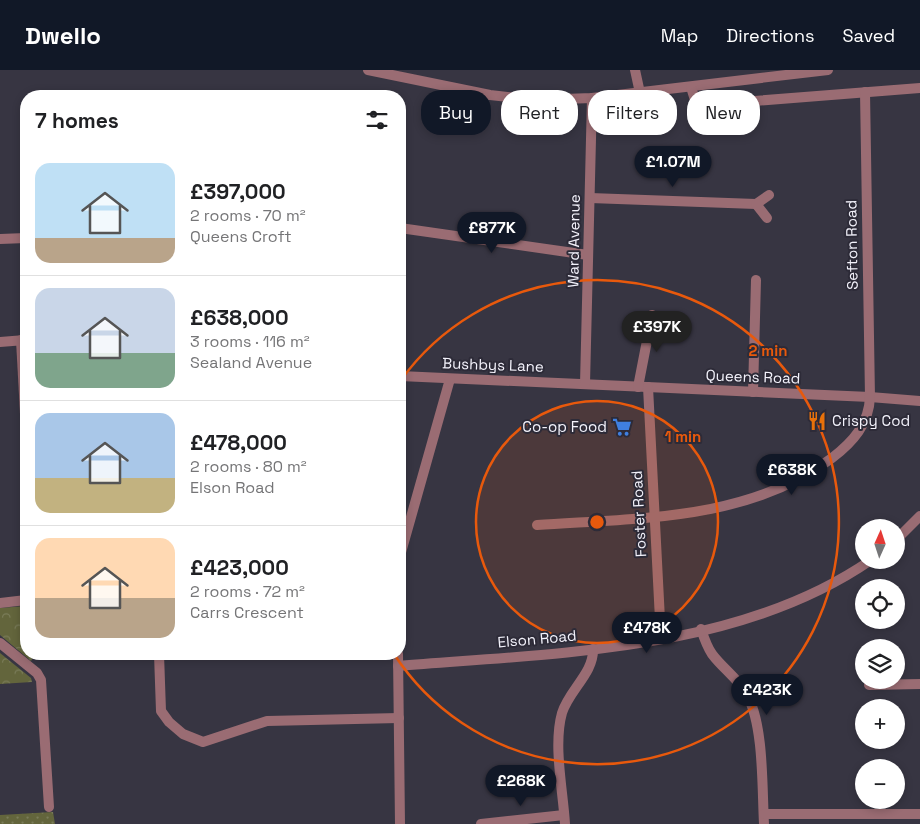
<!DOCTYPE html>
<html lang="en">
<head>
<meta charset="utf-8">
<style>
	:root { --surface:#fff; --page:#f2f2f2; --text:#202124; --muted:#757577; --line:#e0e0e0; --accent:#111827 }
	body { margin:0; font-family:"Space Grotesk",sans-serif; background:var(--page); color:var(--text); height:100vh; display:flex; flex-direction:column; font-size:19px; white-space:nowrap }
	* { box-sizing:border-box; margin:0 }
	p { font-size:16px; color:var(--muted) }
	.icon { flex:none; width:28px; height:28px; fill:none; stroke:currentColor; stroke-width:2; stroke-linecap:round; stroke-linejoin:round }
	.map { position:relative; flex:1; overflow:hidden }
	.details { position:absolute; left:20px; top:20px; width:386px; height:570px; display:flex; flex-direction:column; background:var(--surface); border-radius:20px; box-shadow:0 2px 8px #0003 }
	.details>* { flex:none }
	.top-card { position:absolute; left:421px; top:20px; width:424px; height:45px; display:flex; gap:10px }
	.needle { width:32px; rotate:3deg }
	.buttons { position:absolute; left:855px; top:449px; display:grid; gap:10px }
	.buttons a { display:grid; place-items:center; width:50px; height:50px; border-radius:50%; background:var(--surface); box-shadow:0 2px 8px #0003; font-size:25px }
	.price { position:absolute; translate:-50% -42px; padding:0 11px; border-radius:18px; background:var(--accent); color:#fff; font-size:16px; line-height:32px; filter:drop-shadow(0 1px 2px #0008) }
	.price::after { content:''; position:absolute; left:50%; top:30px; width:15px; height:11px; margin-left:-8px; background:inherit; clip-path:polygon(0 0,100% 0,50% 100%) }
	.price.current { background:#222; color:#fff }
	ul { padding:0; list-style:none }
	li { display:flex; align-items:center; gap:15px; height:125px; padding:0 15px }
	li+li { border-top:1px solid var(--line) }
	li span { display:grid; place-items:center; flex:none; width:140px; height:100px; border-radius:15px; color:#555 }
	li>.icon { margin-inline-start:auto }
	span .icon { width:60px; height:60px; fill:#fffc; stroke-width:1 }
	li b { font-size:21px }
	h2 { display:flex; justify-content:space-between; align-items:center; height:60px; padding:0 15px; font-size:21px }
	.pill { padding:0 18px; border-radius:20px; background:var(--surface); box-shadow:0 2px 8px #0003; font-size:18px; line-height:45px }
	.pill.current { background:var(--accent); color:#fff }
	header { display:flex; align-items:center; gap:30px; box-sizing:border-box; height:70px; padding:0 25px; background:var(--accent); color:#fff }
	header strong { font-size:24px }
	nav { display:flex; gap:28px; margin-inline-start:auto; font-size:18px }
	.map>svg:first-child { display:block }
	.green { fill:url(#green-dots) }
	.forest { fill:url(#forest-crowns) }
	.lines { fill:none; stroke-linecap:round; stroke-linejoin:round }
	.minor { stroke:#9a6c73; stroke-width:10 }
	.ring { fill:none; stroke:#e8590c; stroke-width:2.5 }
	.labels { text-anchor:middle; stroke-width:4; stroke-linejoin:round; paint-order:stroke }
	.street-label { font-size:15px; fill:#f3f2fb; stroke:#2d2b38 }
	.poi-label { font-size:15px; fill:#f3f2fb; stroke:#2d2b38; text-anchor:start }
	.centre { fill:#e8590c; stroke:#2d2b38; stroke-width:2.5 }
	.ring-label { font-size:15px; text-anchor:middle; font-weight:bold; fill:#e8590c; stroke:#2d2b38; stroke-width:4; stroke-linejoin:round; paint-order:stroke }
</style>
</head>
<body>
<header>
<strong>Dwello</strong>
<nav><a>Map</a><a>Directions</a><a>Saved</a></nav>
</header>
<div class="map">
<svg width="920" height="754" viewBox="0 0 920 754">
	<defs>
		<pattern id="green-dots" width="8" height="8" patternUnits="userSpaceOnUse" patternTransform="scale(1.25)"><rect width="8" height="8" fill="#63653c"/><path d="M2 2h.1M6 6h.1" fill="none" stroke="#7a7c59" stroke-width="1.8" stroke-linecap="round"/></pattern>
		<pattern id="forest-crowns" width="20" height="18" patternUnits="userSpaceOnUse" patternTransform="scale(1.25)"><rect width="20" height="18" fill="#63653c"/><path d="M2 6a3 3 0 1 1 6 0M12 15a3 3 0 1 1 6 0" fill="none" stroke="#7a7c59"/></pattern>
	</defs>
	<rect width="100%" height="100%" fill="#373542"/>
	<path class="green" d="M53 742 55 754H0V745Z"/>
	<g class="forest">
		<path d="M26 536V584H35L31 591 0 565V538Z"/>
		<path d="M0 583 31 608 32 612 0 614Z"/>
	</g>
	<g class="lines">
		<g class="minor">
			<path d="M368 0 490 25 535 30 592 28 828 0"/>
			<path d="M635 0 640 23"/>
			<path d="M691 17 695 30 703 35 920 18"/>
			<path d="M590 128 756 134"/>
			<path d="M767 148 756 134 769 125"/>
			<path d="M400 158 588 185"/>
			<path d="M0 169 26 168"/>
			<path d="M21 270 26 362"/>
			<path d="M0 272 25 270"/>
			<path d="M400 306 870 327 920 331"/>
			<path d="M585 314 592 28"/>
			<path d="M638 317 652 245"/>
			<path d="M648 317 661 569"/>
			<path d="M753 322 756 210"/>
			<path d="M537 455C637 448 748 451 832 388 853 372 869 354 870 327L865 22"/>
			<path d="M896 470 920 446"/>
			<path d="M400 486 450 309"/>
			<path d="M0 533 26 530"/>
			<path d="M701 559C704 568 707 577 712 584 723 599 738 608 747 625 764 655 762 718 764 754"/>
			<path d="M0 573 37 603 41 610 49 737"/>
			<path d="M159 584 161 641 169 652 183 664 203 672 267 651 399 648"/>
			<path d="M398 584 400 754"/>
			<path d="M398 596C554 583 738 582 871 490"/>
			<path d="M869 615 920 614"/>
			<path d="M764 744H920"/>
			<path d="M481 754 564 745"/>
			<path d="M565 754C563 720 553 675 562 643 569 620 594 603 593 579"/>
		</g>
	</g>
	<circle cx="597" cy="452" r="121" fill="#e8590c" fill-opacity=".12"/>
	<g class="ring">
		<circle cx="597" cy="452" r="121"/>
		<path d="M401 310A242 242 0 1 1 394 584"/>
	</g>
	<defs>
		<g id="restaurant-bare" transform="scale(1.5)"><path d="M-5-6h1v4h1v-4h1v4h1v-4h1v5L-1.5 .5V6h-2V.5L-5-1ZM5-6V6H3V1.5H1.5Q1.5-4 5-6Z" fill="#e8710a" stroke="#2d2b38" stroke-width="2.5" paint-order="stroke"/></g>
		<g id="supermarket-bare" transform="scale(1.5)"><path d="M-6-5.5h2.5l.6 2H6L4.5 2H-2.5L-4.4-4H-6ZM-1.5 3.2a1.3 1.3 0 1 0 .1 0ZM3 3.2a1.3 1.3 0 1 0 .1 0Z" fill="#3f7fe0" stroke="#2d2b38" stroke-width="2.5" paint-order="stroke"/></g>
	</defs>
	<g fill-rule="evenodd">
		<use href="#restaurant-bare" x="817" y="351"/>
		<use href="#supermarket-bare" x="622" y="357"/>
	</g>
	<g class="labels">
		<g class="street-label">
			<text transform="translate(574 171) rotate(-89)" y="5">Ward Avenue</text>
			<text transform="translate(852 175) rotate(-91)" y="5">Sefton Road</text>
			<text transform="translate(493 295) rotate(2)" y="5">Bushbys Lane</text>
			<text transform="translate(753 307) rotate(2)" y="5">Queens Road</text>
			<text transform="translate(639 444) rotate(-93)" y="5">Foster Road</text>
			<text transform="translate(537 569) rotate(-5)" y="5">Elson Road</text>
		</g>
		<g class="poi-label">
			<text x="832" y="356">Crispy Cod</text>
			<text x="607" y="362" text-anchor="end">Co-op Food</text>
		</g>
	</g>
	<circle cx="597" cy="452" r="8" class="centre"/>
	<g class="ring-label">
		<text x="768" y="286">2 min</text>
		<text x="683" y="372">1 min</text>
	</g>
</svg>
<div class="buttons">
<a><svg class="needle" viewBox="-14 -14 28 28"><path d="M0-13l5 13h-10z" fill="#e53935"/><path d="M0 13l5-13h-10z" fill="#757577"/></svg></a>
<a><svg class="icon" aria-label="locate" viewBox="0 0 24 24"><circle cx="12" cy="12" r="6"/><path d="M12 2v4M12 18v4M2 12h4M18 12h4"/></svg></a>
<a><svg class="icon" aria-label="layers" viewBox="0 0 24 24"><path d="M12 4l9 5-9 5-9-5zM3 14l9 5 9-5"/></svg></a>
<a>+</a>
<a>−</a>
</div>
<b class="price" style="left:673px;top:118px">£1.07M</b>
<b class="price" style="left:492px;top:184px">£877K</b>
<b class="price current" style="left:657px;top:283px">£397K</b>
<b class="price" style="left:792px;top:426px">£638K</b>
<b class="price" style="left:647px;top:584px">£478K</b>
<b class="price" style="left:767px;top:646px">£423K</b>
<b class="price" style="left:521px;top:737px">£268K</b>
<div class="top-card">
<a class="pill current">Buy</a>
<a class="pill">Rent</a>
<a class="pill">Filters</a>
<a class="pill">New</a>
</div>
<section class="details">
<h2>7 homes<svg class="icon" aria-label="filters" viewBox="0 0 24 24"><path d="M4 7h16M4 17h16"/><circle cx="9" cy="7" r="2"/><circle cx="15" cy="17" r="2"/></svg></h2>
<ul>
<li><span style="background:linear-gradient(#bfe0f5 75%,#b9a48a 0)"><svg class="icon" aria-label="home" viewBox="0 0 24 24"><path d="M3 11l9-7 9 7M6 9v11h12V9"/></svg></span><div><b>£397,000</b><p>2 rooms · 70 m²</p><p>Queens Croft</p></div></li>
<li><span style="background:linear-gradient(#c9d6e8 65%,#7fa58c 0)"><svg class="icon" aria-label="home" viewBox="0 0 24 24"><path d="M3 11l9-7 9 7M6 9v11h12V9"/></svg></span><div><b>£638,000</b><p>3 rooms · 116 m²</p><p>Sealand Avenue</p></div></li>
<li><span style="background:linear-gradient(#a9c7e8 65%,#c2b280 0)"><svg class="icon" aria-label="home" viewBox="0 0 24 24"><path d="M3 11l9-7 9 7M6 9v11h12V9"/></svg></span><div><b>£478,000</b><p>2 rooms · 80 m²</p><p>Elson Road</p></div></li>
<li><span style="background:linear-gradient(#ffd9b3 60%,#b9a48a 0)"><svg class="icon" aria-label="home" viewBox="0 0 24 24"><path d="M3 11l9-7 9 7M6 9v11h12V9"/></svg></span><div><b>£423,000</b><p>2 rooms · 72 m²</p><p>Carrs Crescent</p></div></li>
</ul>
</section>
</div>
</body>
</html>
